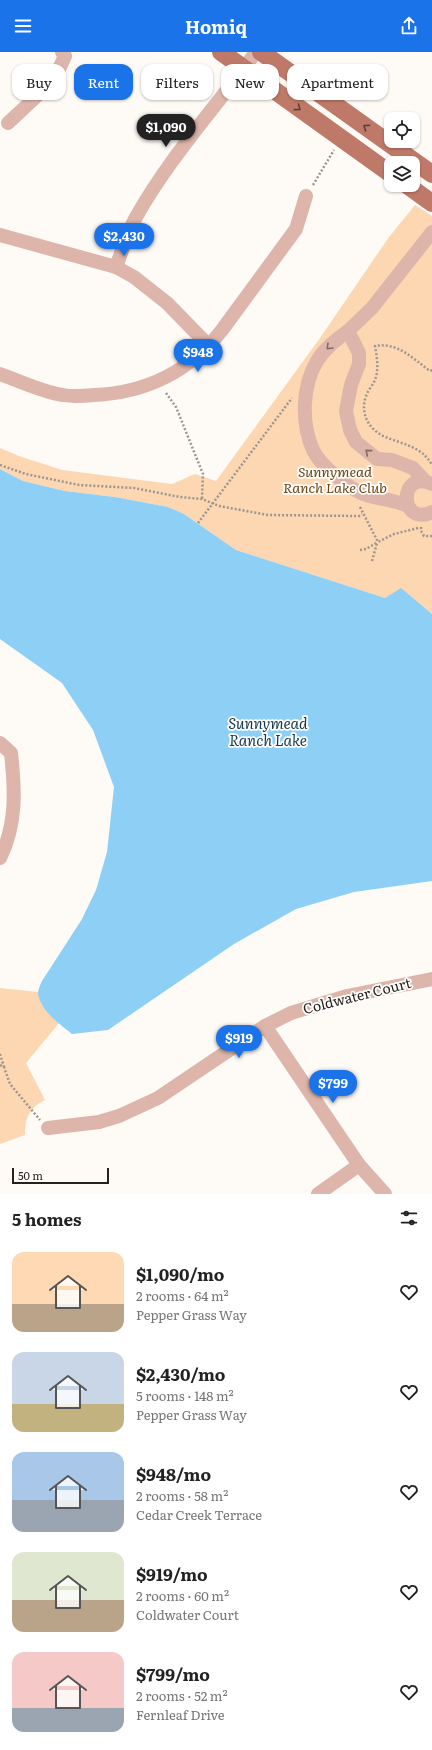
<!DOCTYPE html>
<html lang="en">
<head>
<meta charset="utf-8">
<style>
	:root { --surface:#fff; --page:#f2f2f2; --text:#222; --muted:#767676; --accent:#1a73e8 }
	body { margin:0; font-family:Literata,serif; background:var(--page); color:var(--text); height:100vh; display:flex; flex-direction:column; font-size:15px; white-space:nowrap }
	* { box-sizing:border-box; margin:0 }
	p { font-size:13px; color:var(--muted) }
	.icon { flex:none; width:22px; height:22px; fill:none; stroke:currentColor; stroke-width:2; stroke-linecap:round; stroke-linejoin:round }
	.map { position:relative; height:1142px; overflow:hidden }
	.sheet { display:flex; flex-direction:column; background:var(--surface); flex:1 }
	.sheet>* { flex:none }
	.guide { position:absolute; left:12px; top:12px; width:408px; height:36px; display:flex; gap:8px }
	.fabs { position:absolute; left:384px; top:60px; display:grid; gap:8px }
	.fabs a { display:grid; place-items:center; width:36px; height:36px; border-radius:8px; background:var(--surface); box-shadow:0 1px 3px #0004; font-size:20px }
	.scale { position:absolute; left:12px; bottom:10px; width:97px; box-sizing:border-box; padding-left:4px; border:2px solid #28211b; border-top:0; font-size:11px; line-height:14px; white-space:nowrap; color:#28211b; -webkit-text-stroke:3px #fff; paint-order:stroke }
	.price { position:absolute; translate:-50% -34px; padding:0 9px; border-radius:14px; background:var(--accent); color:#fff; font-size:13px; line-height:26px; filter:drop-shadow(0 1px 2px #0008) }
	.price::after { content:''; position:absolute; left:50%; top:24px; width:12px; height:9px; margin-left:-6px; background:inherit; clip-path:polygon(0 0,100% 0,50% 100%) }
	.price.current { background:#222; color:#fff }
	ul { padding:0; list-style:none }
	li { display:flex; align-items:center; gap:12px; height:100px; padding:0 12px }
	li span { display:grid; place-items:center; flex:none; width:112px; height:80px; border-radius:12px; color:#555 }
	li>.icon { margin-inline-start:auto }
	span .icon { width:48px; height:48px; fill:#fffc; stroke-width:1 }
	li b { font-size:17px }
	h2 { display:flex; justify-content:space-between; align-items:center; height:48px; padding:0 12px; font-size:17px }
	.chip { padding:0 14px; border-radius:12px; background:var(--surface); box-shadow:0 1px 3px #0004; font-size:14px; line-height:36px }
	.chip.current { background:var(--accent); color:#fff }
	header { display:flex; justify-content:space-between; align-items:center; height:52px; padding:0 12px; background:var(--accent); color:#fff; font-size:18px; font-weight:700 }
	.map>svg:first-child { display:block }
	.green { fill:#fcd7b2 }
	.water { fill:#8ecff6 }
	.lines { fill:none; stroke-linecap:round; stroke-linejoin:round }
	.path { stroke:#9b9691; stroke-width:2.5; stroke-dasharray:2 2; stroke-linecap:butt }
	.minor { stroke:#ddb5ab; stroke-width:14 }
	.major { stroke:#bf7968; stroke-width:18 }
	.oneway { stroke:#5d4036 }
	.oneway2 { stroke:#826b63 }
	.labels { text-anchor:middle; stroke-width:3.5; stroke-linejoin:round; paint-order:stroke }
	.park-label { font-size:14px; font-style:italic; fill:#6c4414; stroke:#fff }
	.street-label { font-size:14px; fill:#28211b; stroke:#fff }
	.water-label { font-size:15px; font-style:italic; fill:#14394d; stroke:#fff }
</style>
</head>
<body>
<header><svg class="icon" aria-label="menu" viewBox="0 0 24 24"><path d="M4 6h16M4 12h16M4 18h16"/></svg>Homiq<svg class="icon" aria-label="share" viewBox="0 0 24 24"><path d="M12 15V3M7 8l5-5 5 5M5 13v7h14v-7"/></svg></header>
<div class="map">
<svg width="432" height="1142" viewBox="0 0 432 1142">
	<rect width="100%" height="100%" fill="#fefaf6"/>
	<g class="green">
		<path d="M415 153 432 164V562L401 537 385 546 236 498 184 462 168 455 115 445 65 439 23 429 0 417V396L19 404 62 418 172 432 195 422 216 429 320 286 389 185Z"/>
		<path d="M0 936 38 940 42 953 59 971 26 1011 45 1048C29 1056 25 1066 25 1083L0 1092Z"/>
	</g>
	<path class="water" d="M0 417 23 429 65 439 115 445 168 455 184 462 236 498 385 546 401 536 432 562V829L354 840 296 857 234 892 108 978 72 982C60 972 40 959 38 941 38 938 40 933 42 929L82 867 96 838 107 800 114 735 93 678 62 631 0 587Z"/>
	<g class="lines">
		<g class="path">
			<path d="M313 133 334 98"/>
			<path d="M432 318 430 319C412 306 398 290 375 294 377 305 379 317 375 328 373 333 368 338 366 344 360 361 368 376 383 384 401 392 422 394 432 413"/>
			<path d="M166 341 176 355 203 422 202 447"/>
			<path d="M0 413 26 422 79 433 134 436 180 445 202 447 219 454 268 463 359 464 362 462"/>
			<path d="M360 455 378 490 394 482 418 476"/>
			<path d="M198 471 292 346"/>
			<path d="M421 475V479L424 484H432"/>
			<path d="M360 498 366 497 378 490"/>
			<path d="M372 509 377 491"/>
			<path d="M0 1002 4 1015"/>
			<path d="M0 1013 4 1015 10 1032 40 1068"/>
		</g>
		<g class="minor">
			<path d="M8 71 54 28 65 4 62 0"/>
			<path d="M0 183 116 215 134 225 167 251 209 294"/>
			<path d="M116 215C122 199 127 182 135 167 168 107 216 55 256 0"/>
			<path d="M348 279 372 256 432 180"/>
			<path d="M0 322C20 329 42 340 63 343 73 345 84 344 94 343 146 341 190 319 222 278L296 177 306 144"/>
			<path d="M432 432C398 416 399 476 432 460"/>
			<path d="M408 454C393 447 375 447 361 441 346 434 320 413 313 398 301 371 302 334 317 309 325 296 336 288 348 279L359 301V312L351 333 346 359 350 378 356 390 377 407 392 408 413 416 425 429"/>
			<path d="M0 691 11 701C15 737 17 772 0 806"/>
			<path d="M265 974 359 1113 385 1142"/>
			<path d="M48 1076 99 1070 119 1064 158 1046 265 974 291 961 347 944 432 927"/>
			<path d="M318 1142 359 1113"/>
		</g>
		<g class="major">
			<path d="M221 0 391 122"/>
			<path d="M261 0 432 122"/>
			<path d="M407 133 432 151"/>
		</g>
	</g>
	<defs><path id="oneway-chevron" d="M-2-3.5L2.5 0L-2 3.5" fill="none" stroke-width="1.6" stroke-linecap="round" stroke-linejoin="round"/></defs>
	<g class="oneway">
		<use href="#oneway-chevron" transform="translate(298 56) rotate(36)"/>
		<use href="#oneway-chevron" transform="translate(366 75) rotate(-144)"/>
	</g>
	<g class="oneway2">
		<use href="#oneway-chevron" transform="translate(329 295) rotate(135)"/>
		<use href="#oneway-chevron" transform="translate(368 400) rotate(-140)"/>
	</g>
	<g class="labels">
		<g class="park-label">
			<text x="335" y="425">Sunnymead<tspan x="335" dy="16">Ranch Lake Club</tspan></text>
		</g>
		<g class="street-label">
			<text transform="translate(357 944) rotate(-14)" y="5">Coldwater Court</text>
		</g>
		<g class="water-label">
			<text x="268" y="677">Sunnymead<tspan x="268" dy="17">Ranch Lake</tspan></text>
		</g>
	</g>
</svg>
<div class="fabs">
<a><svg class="icon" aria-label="locate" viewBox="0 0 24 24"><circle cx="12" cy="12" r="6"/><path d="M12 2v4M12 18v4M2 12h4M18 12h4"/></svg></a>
<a><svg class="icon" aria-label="layers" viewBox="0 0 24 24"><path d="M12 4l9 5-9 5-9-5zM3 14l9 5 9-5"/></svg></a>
</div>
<div class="scale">50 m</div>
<b class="price current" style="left:166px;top:96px">$1,090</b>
<b class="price" style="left:124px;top:205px">$2,430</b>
<b class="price" style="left:198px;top:321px">$948</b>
<b class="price" style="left:239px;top:1007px">$919</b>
<b class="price" style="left:333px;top:1052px">$799</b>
<div class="guide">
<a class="chip">Buy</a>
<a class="chip current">Rent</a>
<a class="chip">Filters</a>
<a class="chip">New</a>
<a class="chip">Apartment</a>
</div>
</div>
<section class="sheet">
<h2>5 homes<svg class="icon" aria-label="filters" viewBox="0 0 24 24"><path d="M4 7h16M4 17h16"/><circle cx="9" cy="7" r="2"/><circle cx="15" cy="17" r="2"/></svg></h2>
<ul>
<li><span style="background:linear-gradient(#ffd9b3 65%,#b9a48a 0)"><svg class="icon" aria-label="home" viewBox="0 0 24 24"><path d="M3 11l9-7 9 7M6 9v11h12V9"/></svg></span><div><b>$1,090/mo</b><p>2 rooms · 64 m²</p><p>Pepper Grass Way</p></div><svg class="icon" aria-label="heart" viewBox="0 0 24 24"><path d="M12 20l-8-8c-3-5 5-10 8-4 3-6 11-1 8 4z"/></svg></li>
<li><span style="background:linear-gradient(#c9d6e8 65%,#c2b280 0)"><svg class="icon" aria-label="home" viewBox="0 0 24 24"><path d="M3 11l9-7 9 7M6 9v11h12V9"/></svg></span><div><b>$2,430/mo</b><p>5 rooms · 148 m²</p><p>Pepper Grass Way</p></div><svg class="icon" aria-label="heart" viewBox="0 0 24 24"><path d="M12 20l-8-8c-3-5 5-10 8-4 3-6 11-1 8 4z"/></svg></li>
<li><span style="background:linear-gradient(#a9c7e8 60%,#9aa5b1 0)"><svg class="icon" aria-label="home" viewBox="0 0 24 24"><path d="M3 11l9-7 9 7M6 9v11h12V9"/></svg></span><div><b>$948/mo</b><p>2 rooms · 58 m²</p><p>Cedar Creek Terrace</p></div><svg class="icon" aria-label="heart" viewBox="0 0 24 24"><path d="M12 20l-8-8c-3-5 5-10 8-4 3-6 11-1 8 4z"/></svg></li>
<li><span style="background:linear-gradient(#dfe7d0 60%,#b9a48a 0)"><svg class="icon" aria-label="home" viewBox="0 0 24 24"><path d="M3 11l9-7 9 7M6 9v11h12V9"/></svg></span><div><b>$919/mo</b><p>2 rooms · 60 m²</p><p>Coldwater Court</p></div><svg class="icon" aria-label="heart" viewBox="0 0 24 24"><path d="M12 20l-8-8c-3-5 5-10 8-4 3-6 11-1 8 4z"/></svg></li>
<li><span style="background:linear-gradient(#f6c9c9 70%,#9aa5b1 0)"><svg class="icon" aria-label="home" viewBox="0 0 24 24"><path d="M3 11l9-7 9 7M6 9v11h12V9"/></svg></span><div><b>$799/mo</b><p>2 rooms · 52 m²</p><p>Fernleaf Drive</p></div><svg class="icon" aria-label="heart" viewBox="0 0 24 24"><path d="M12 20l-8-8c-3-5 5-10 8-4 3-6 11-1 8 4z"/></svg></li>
</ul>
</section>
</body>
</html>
